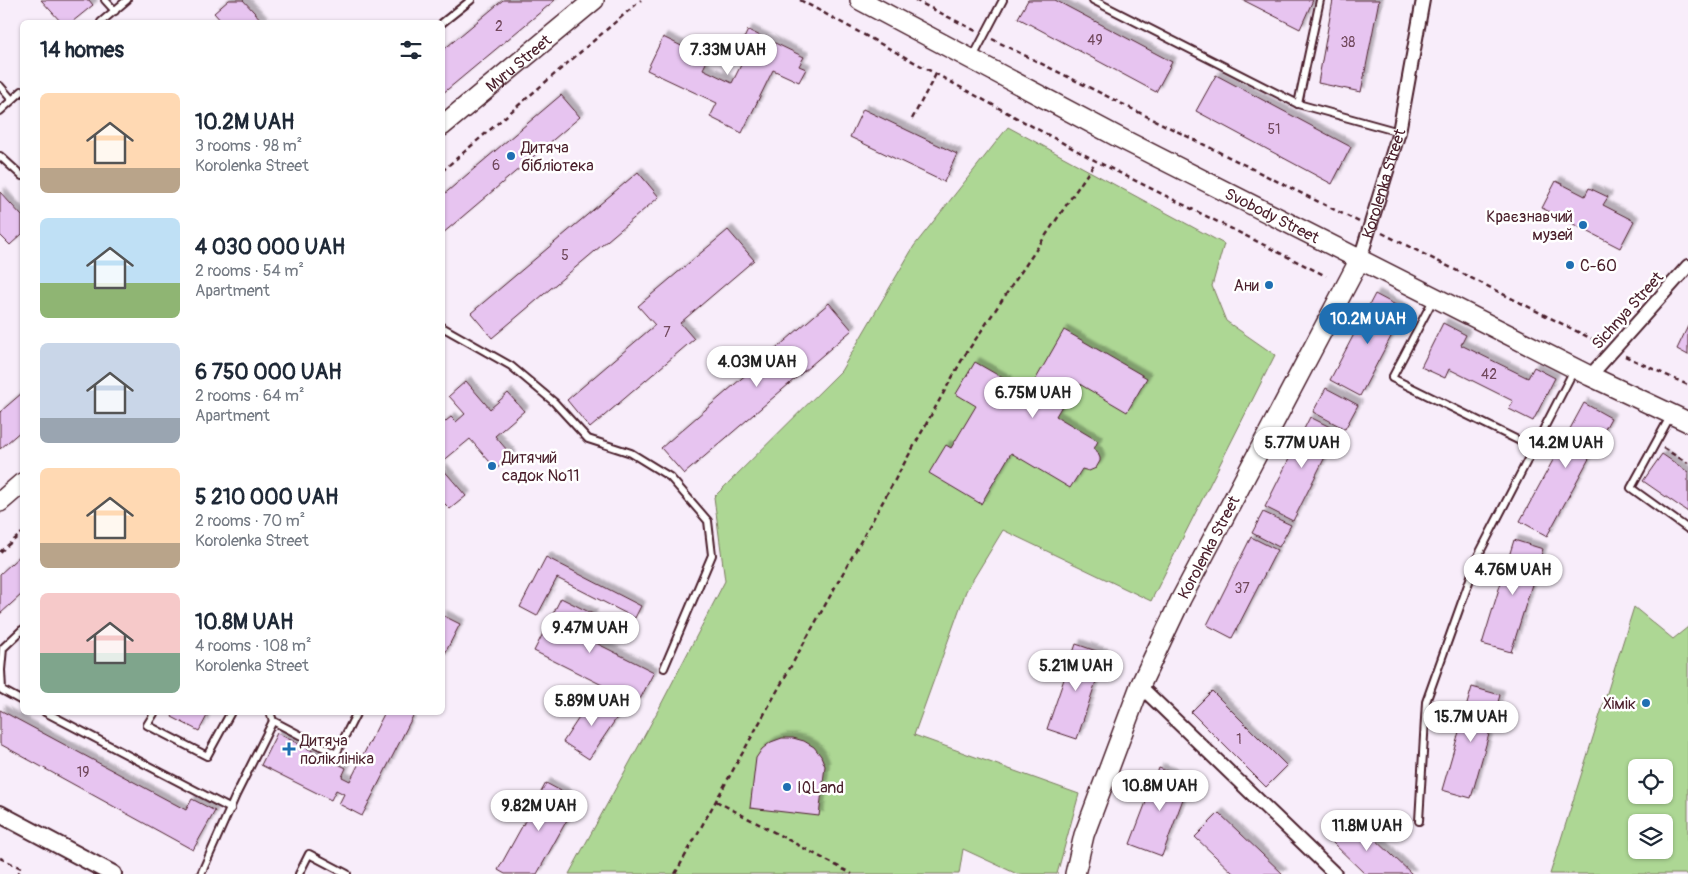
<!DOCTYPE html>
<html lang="en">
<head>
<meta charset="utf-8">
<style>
	:root { --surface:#fff; --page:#f6f6f7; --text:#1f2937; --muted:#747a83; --accent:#1f6fb2 }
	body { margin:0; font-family:Pangolin,sans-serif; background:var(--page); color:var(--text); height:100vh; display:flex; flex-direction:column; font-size:19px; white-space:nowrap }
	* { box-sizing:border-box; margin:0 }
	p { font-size:16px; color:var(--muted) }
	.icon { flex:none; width:28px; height:28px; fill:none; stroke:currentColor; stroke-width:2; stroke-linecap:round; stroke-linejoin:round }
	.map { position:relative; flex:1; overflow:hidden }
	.sheet { position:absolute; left:20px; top:20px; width:425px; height:695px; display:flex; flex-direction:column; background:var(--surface); border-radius:8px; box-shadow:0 1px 4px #0004 }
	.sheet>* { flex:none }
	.buttons { position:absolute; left:1628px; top:759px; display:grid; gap:10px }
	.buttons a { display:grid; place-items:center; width:45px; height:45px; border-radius:8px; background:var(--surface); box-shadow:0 1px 4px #0004; font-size:25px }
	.price { position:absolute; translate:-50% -42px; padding:0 11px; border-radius:18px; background:#fff; color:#222; font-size:16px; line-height:32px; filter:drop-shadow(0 1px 2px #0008) }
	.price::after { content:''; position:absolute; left:50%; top:30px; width:15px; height:11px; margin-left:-8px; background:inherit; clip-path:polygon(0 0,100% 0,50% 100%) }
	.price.on { background:var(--accent); color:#fff }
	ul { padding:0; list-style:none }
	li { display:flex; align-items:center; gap:15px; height:125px; padding:0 20px }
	li span { display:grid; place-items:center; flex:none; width:140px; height:100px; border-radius:8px; color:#555 }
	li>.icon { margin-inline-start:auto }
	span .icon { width:60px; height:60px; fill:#fffc; stroke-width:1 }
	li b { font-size:21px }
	h2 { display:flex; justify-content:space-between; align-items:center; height:60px; padding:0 20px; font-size:21px }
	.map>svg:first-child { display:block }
	.green { fill:#add794; stroke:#7c7b60; fill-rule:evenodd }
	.building { fill:#e7c4f0; stroke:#4a1f2b; filter:url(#shadow) }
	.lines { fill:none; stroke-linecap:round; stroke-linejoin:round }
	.service-casing { stroke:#4a1f2b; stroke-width:10 }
	.minor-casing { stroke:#4a1f2b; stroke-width:16 }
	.tertiary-casing { stroke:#4a1f2b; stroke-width:20 }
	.secondary-casing { stroke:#4a1f2b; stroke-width:22 }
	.path { stroke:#4a1f2b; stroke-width:2.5; stroke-dasharray:5 4; stroke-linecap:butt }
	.service { stroke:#fff; stroke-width:6 }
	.minor { stroke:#fff; stroke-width:12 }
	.tertiary { stroke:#fff; stroke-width:16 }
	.secondary { stroke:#fff; stroke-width:19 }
	.poi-dot { fill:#1f6fb2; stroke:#fff; stroke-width:2 }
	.labels { text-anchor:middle; stroke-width:5; stroke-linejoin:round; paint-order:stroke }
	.number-label { font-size:14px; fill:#71485c }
	.street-label { font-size:16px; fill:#4a1f2b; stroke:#fff }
	.poi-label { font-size:16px; fill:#4a1f2b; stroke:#fff; text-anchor:start }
</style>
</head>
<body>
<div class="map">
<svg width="1688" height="874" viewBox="0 0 1688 874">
	<defs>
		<filter id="shadow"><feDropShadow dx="4.5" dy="-4.5" stdDeviation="1" flood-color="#0004"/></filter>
	</defs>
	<rect width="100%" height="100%" fill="#f8edfa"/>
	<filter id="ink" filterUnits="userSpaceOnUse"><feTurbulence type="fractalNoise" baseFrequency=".02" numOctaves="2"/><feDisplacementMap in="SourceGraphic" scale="10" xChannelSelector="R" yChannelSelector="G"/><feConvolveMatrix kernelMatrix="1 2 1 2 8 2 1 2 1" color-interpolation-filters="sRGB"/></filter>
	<g filter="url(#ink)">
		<g class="green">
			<path d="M1008 127 1224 244 1212 286 1226 321 1275 355 1151 601 1003 530 966 591 914 735 1079 794 1057 874H1017L963 849 959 874H569L654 718 725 581 714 497 841 371 914 246Z"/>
			<path d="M1634 607 1673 639 1688 627V874H1550ZM1636 768H1664V795H1636ZM1664 822V850H1636V822Z"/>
		</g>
		<g class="building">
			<path d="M41 0H89L93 5 72 22H61Z"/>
			<path d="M229 0H243L263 22H222L214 13Z"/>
			<path d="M503 0H555L442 94V51Z"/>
			<path d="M1028 0H1055L1172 62 1156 92 1018 18Z"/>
			<path d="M1243 0H1313L1300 29Z"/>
			<path d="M1333 0H1379L1361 92 1318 83Z"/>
			<path d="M748 30 804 57 799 66 806 69 799 82 773 70 742 133 710 117 717 103 647 70 663 37 708 59 703 69 732 83 744 59 736 55Z"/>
			<path d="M1216 75 1351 147 1332 184 1196 111Z"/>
			<path d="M561 95 580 117 442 234V196Z"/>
			<path d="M863 109 957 154 944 182 850 137Z"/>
			<path d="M638 172 659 197 492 338 471 313Z"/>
			<path d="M1556 181 1585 196 1589 188 1608 197 1603 205 1634 221 1620 248 1542 208Z"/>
			<path d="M0 192 22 216V234L10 245 0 235Z"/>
			<path d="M728 230 754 260 680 323 694 339 590 428 567 400 655 325 638 306Z"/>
			<path d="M1375 294 1405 310 1360 396 1330 380Z"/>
			<path d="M829 303 852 330 684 474 661 448Z"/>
			<path d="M1443 323 1466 335 1461 345 1528 378 1534 367 1555 378 1533 421 1509 409 1513 401 1449 369 1445 378 1421 367Z"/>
			<path d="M1688 326V355L1677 349Z"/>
			<path d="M1064 330 1147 378 1127 412 1076 382 1056 416 1098 441 1094 449 1097 451 1100 458V461L1096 468 1089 471 1082 469 1070 488 1011 453 981 504 929 473 946 445 951 448 976 406 956 394 975 362 1008 381 1005 386 1025 398Z"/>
			<path d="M466 381 490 409 508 393 524 411 495 436 512 456 496 469 470 439 442 462V424L451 417 456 422 465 414 449 396Z"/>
			<path d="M1326 388 1358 405 1345 429 1313 412Z"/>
			<path d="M22 393V430L0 449V412Z"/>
			<path d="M1584 403 1611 418 1547 536 1520 521Z"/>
			<path d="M1310 417 1338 431 1293 521 1265 507Z"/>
			<path d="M1662 454 1688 472V512L1643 481Z"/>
			<path d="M442 468 466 496 450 509 442 501Z"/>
			<path d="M1263 512 1291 525 1279 547 1252 533Z"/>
			<path d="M1251 537 1277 550 1232 638 1207 625Z"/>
			<path d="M1514 540 1543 549 1511 652 1482 644Z"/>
			<path d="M22 554V594L0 614V574Z"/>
			<path d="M546 557 641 606 635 618 557 578 537 616 520 607Z"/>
			<path d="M561 598 593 614 582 636 654 672 638 703 534 651Z"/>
			<path d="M442 615 460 624 442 659Z"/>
			<path d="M1076 644 1105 654 1077 739 1047 729Z"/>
			<path d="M1472 687 1500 695 1471 798 1442 790Z"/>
			<path d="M1212 691 1287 766 1266 787 1191 712Z"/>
			<path d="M594 695 620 713 589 759 563 742Z"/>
			<path d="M0 710 186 810 192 799 215 811 193 850 0 744Z"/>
			<path d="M174 712H209L199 731 172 717Z"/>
			<path d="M385 712H415L362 816 339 804 344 794 336 790 331 800 261 765 277 733 346 768 342 777 350 781Z"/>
			<path d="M782 738H793L804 741 814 747 821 756 825 766 819 816 750 808 756 758 762 749 771 742Z"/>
			<path d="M1159 768 1190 780 1162 856 1130 844Z"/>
			<path d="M546 783 578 800 537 874H505L498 870Z"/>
			<path d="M1219 813 1283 874H1234L1195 837Z"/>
			<path d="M1354 819 1412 874H1365L1332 842Z"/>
		</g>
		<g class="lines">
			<g class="service-casing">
				<g id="service">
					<path d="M105 0 115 11"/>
					<path d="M1093 0 1298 104 1399 132"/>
					<path d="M101 22 127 0"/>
					<path d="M442 23 471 0"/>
					<path d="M972 59 1003 0"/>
					<path d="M0 86 12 100"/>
					<path d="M1298 104 1320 0"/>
					<path d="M0 111 22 91"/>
					<path d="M0 156 22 176"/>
					<path d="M1433 300 1392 378 1534 448"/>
					<path d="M442 327 511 366 554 402 588 439 631 453 670 477 708 521 712 555 664 668"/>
					<path d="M1671 415 1631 488 1688 529"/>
					<path d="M22 630 3 648 1 670 2 690 22 701"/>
					<path d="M45 712 231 809"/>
					<path d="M155 712 147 725 207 756 231 712"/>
					<path d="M270 712 273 721 336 754 357 712"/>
					<path d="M1419 821 1426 702 1479 554 1574 370"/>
					<path d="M201 874 236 795 273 721"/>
					<path d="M299 874 309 854 347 874"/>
				</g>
			</g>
			<g class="minor-casing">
				<g id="minor">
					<path id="s1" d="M1360 259 1399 132 1423 0"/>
					<path d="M1590 376 1688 266"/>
					<path d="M1140 686 1335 874"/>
				</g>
			</g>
			<g class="tertiary-casing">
				<path id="tertiary" d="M0 814 113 874"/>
			</g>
			<g class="secondary-casing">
				<g id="secondary">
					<path id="s2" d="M860 0 1116 136 1590 376 1688 422"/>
					<path id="s3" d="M442 126 594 0"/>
					<path d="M0 502 22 483"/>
					<path id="s4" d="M1075 874 1084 835 1140 686 1181 599 1360 259"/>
				</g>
			</g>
			<g class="path">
				<path d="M800 0 1096 161 1326 276"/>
				<path d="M915 0 976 31"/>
				<path d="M992 39 1359 222"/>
				<path d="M912 119 936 74"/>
				<path d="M442 171 641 0"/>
				<path d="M1382 233 1602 344"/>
				<path d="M1625 356 1688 385"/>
				<path d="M1663 448 1688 463"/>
				<path d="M0 552 22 533"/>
				<path d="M716 801 852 874"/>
				<path d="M0 858 21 868 18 874"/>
				<path d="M675 874 963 358 1096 161"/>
			</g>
			<use href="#service" class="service"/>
			<use href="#minor" class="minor"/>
			<use href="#tertiary" class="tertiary"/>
			<use href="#secondary" class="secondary"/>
		</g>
	</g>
	<g class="poi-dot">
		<circle cx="511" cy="156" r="5"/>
		<circle cx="1583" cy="225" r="5"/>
		<circle cx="1570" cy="265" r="5"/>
		<circle cx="1269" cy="285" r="5"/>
		<circle cx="492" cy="466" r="5"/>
		<circle cx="1646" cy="703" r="5"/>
		<path d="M286.5 741.5h5v5h5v5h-5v5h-5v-5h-5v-5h5z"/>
		<circle cx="787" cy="787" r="5"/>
	</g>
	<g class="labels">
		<g class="number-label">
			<text x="499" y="31">2</text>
			<text x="1095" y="45">49</text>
			<text x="1348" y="47">38</text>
			<text x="1274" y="134">51</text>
			<text x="496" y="170">6</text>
			<text x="565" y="260">5</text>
			<text x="667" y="337">7</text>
			<text x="1489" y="379">42</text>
			<text x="1242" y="593">37</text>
			<text x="1239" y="744">1</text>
			<text x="83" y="777">19</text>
		</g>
		<g class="street-label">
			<text dy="6" stroke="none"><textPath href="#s3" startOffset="99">Myru Street</textPath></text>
			<text dy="6" stroke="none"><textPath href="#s1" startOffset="79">Korolenka Street</textPath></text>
			<text dy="6" stroke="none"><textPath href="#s2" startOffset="465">Svobody Street</textPath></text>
			<text transform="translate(1627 310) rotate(-48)" y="6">Sichnya Street</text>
			<text dy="6" stroke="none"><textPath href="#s4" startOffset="354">Korolenka Street</textPath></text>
		</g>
		<g class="poi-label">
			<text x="521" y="153">Дитяча<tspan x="521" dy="18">бібліотека</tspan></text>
			<text x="1573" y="222" text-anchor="end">Краєзнавчий<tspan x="1573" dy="18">музей</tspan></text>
			<text x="1580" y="271">С-60</text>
			<text x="1259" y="291" text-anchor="end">Ани</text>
			<text x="502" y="463">Дитячий<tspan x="502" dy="18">садок №11</tspan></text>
			<text x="1636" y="709" text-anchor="end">Хімік</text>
			<text x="300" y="746">Дитяча<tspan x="300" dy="18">поліклініка</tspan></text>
			<text x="797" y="793">IQLand</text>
		</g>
	</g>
</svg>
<div class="buttons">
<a><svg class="icon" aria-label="locate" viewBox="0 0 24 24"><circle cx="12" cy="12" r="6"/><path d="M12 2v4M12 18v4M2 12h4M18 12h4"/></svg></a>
<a><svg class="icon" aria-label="layers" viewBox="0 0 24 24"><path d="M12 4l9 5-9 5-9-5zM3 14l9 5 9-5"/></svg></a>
</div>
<b class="price" style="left:728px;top:76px">7.33M UAH</b>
<b class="price on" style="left:1368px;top:345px">10.2M UAH</b>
<b class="price" style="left:757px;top:388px">4.03M UAH</b>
<b class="price" style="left:1033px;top:419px">6.75M UAH</b>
<b class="price" style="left:1302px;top:469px">5.77M UAH</b>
<b class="price" style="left:1566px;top:469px">14.2M UAH</b>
<b class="price" style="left:1513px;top:596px">4.76M UAH</b>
<b class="price" style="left:590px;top:654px">9.47M UAH</b>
<b class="price" style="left:1076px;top:692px">5.21M UAH</b>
<b class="price" style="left:592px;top:727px">5.89M UAH</b>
<b class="price" style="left:1471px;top:743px">15.7M UAH</b>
<b class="price" style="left:1160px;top:812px">10.8M UAH</b>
<b class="price" style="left:539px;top:832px">9.82M UAH</b>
<b class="price" style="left:1367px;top:852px">11.8M UAH</b>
<section class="sheet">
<h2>14 homes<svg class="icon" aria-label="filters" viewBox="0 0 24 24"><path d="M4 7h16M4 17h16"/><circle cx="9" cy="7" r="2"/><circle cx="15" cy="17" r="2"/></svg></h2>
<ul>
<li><span style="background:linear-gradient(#ffd9b3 75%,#b9a48a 0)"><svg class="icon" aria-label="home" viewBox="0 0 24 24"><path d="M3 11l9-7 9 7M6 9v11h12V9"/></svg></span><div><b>10.2M UAH</b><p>3 rooms · 98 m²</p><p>Korolenka Street</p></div></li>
<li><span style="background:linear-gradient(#bfe0f5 65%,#8fb573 0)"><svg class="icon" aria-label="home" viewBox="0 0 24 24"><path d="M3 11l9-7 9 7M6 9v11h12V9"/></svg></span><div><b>4 030 000 UAH</b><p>2 rooms · 54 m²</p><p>Apartment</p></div></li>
<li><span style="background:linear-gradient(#c9d6e8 75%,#9aa5b1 0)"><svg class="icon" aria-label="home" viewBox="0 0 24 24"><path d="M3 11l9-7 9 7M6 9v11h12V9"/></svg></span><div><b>6 750 000 UAH</b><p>2 rooms · 64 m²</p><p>Apartment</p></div></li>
<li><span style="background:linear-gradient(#ffd9b3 75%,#b9a48a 0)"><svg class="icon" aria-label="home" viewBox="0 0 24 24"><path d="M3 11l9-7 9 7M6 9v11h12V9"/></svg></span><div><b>5 210 000 UAH</b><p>2 rooms · 70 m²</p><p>Korolenka Street</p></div></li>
<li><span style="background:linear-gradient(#f6c9c9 60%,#7fa58c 0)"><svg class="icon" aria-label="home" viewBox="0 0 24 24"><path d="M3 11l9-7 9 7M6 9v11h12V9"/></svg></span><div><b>10.8M UAH</b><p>4 rooms · 108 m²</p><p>Korolenka Street</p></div></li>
</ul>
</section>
</div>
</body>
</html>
